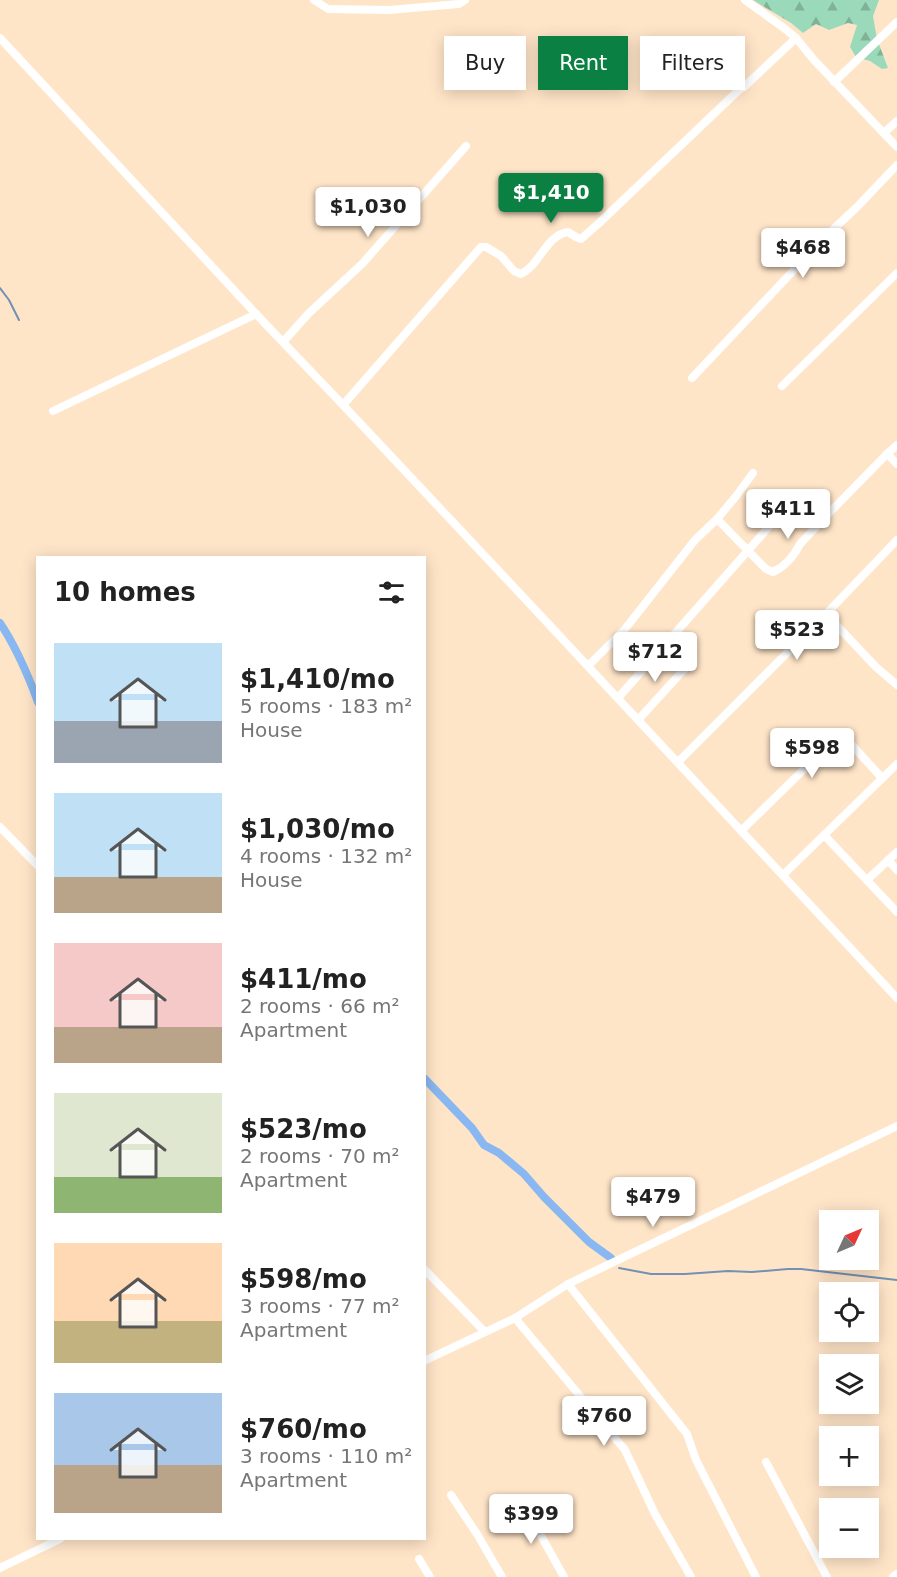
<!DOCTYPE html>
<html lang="en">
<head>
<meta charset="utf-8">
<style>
	:root { --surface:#fff; --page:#f2f2f2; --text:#222; --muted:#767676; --accent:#0b8043 }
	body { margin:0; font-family:"DejaVu Sans",sans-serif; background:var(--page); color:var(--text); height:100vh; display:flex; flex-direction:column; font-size:22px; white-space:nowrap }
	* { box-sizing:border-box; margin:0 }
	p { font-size:20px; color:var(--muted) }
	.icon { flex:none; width:33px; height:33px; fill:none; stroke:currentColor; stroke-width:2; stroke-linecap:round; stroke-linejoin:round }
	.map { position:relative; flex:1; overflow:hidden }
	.panel { position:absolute; left:36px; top:556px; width:390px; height:984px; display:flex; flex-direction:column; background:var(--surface); border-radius:0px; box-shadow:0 3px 15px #0003 }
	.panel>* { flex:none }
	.banner { position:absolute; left:444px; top:36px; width:363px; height:54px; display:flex; gap:12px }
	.needle { width:39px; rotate:46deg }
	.buttons { position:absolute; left:819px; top:1210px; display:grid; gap:12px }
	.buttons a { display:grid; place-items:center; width:60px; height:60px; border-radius:0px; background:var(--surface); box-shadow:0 3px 15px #0003; font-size:30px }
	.price { position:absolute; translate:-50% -51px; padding:0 14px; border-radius:6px; background:#fff; color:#222; font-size:20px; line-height:39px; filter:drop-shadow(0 2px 3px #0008) }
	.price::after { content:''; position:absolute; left:50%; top:36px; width:18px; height:14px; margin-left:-9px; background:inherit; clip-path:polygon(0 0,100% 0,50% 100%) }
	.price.active { background:var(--accent); color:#fff }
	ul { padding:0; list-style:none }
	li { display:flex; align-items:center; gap:18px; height:150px; padding:0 18px }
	li span { display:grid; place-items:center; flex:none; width:168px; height:120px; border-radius:0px; color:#555 }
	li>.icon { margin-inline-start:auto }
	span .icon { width:72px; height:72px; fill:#fffc; stroke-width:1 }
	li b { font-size:26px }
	h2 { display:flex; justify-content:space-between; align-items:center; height:72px; padding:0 18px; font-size:26px }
	.tag { padding:0 21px; border-radius:0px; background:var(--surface); box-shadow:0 3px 15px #0003; font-size:21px; line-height:54px }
	.tag.active { background:var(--accent); color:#fff }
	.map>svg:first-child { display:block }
	.forest { fill:url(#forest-firs) }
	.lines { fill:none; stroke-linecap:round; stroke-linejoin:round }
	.stream { stroke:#7390b5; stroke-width:2 }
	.canal { stroke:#89b7f1; stroke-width:8 }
	.minor { stroke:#fff; stroke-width:8 }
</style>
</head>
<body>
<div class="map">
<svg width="897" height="1577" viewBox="0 0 897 1577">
	<defs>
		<pattern id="forest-firs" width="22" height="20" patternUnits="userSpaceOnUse" patternTransform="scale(1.5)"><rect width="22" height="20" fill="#9adaba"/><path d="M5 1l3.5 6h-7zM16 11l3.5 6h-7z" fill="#7fb297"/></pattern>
	</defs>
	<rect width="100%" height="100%" fill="#ffe5c8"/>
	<path class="forest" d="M753 0H879L873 16 877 39 888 68 882 69 870 61 856 57 850 47 857 25 848 23 829 30 816 24 803 33 791 23Z"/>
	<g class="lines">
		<g class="stream">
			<path d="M0 288 9 300 19 320"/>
			<path d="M619 1268 651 1274H685L728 1271 752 1272 788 1269H801L897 1280"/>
		</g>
		<g class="canal">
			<path d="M0 623C16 647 28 675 38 702"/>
			<path d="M424 1078 472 1128 484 1145 499 1153 524 1174 544 1197 589 1242 611 1258"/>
		</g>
		<g class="minor">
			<path d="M314 0 328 9 389 10 459 4 465 0"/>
			<path d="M745 0 784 28 796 38 814 60 897 147"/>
			<path d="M0 38 256 314 343 405 542 617 897 998"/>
			<path d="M834 82 897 22"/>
			<path d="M884 133 897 121"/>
			<path d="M283 342 309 313 362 264 466 146"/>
			<path d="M692 378 826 236 857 207 897 165"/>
			<path d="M782 386 897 273"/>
			<path d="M343 405 481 247H486L501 256 514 271 521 274C540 265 546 235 568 232L576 237 581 239 598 224 740 89 744 87 796 38"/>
			<path d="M53 411 256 314"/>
			<path d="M887 454 897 445"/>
			<path d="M717 519 766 569 773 572C784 567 794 556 800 544L831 511 887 454 897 464"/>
			<path d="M826 614 876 667 897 685"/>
			<path d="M588 666 625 629 695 540 717 519 737 495 753 473"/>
			<path d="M618 698 782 512"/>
			<path d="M638 720 690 663"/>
			<path d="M678 762 826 614 897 540"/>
			<path d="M0 827 38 866"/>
			<path d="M741 831 841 733 882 778"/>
			<path d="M824 835 897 912"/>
			<path d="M888 860 897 870"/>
			<path d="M783 875 897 764"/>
			<path d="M867 880 897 852"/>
			<path d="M424 1269 485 1332"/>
			<path d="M568 1284 687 1434 696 1460 756 1577"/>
			<path d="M515 1318 625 1450 655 1514 691 1577"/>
			<path d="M424 1361 515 1318 568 1284 897 1126"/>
			<path d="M766 1462 827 1577"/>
			<path d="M451 1495 477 1534 502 1577"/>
			<path d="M521 1500 564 1577"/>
			<path d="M419 1559 430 1577"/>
			<path d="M0 1568 60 1539"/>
			<path d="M893 1577 897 1574"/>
		</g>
	</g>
</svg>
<div class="buttons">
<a><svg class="needle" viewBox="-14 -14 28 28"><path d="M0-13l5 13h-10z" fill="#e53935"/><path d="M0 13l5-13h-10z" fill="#767676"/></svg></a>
<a><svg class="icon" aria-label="locate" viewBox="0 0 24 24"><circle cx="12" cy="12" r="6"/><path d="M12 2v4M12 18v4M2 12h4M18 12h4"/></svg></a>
<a><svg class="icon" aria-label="layers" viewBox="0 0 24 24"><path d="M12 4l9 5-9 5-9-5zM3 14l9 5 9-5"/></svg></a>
<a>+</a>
<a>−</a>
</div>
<b class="price active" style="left:551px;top:224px">$1,410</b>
<b class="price" style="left:368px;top:238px">$1,030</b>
<b class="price" style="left:803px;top:279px">$468</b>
<b class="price" style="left:788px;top:540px">$411</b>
<b class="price" style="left:797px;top:661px">$523</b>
<b class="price" style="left:655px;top:683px">$712</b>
<b class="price" style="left:812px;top:779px">$598</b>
<b class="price" style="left:653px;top:1228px">$479</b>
<b class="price" style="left:604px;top:1447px">$760</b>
<b class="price" style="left:531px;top:1545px">$399</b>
<div class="banner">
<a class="tag">Buy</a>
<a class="tag active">Rent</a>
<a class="tag">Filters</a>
</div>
<section class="panel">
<h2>10 homes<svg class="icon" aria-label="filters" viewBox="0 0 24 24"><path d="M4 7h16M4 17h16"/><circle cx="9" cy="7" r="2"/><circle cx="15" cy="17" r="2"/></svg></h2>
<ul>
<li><span style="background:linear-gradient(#bfe0f5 65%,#9aa5b1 0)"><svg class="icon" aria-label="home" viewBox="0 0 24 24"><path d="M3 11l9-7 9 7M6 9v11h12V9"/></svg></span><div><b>$1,410/mo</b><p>5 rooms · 183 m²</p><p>House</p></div></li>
<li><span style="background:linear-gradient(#bfe0f5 70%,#b9a48a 0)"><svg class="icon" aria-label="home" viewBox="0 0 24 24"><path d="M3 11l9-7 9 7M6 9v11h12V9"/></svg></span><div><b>$1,030/mo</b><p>4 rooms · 132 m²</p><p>House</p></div></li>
<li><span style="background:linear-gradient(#f6c9c9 70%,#b9a48a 0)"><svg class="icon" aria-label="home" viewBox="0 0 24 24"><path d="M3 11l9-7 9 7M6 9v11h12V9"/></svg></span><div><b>$411/mo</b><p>2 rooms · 66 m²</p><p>Apartment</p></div></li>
<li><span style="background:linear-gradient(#dfe7d0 70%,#8fb573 0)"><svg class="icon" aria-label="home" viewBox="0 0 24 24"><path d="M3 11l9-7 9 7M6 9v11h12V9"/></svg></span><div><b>$523/mo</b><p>2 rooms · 70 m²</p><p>Apartment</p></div></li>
<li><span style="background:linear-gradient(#ffd9b3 65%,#c2b280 0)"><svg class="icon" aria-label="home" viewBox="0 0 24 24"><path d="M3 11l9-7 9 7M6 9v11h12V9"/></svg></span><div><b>$598/mo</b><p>3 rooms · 77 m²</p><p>Apartment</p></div></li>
<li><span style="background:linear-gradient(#a9c7e8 60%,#b9a48a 0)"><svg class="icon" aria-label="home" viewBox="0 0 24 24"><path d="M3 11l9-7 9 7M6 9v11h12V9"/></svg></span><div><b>$760/mo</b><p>3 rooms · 110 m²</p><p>Apartment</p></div></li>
</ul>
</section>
</div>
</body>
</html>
